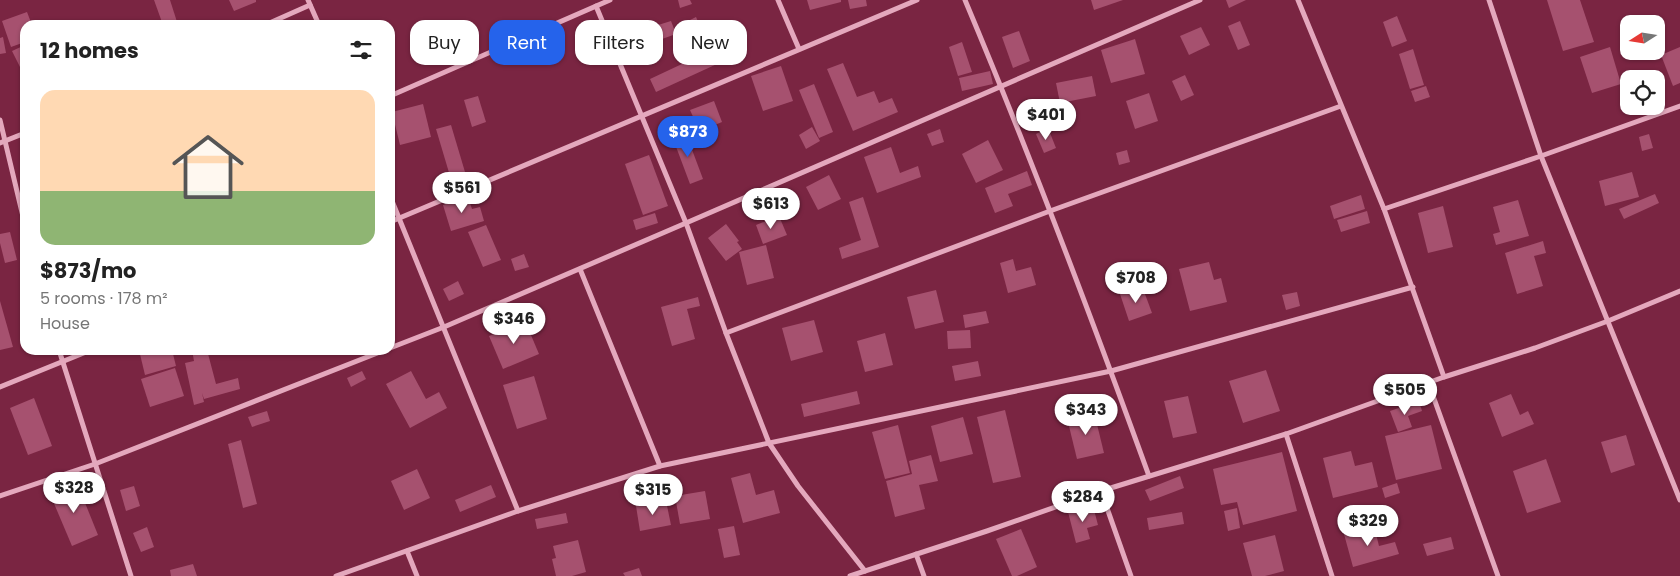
<!DOCTYPE html>
<html lang="en">
<head>
<meta charset="utf-8">
<style>
	:root { --surface:#fff; --page:#f2f2f2; --text:#222; --muted:#767676; --line:#e0e0e0; --accent:#2563eb }
	body { margin:0; font-family:Poppins,sans-serif; background:var(--page); color:var(--text); height:100vh; display:flex; flex-direction:column; font-size:19px; white-space:nowrap }
	* { box-sizing:border-box; margin:0 }
	p { font-size:16px; color:var(--muted) }
	.icon { flex:none; width:28px; height:28px; fill:none; stroke:currentColor; stroke-width:2; stroke-linecap:round; stroke-linejoin:round }
	.map { position:relative; flex:1; overflow:hidden }
	.panel { position:absolute; left:20px; top:20px; width:375px; height:335px; display:flex; flex-direction:column; background:var(--surface); border-radius:15px; box-shadow:0 1px 4px #0004 }
	.panel>* { flex:none }
	.top-card { position:absolute; left:410px; top:20px; width:475px; height:45px; display:flex; gap:10px }
	.needle { width:32px; rotate:258deg }
	.buttons { position:absolute; left:1620px; top:15px; display:grid; gap:10px }
	.buttons a { display:grid; place-items:center; width:45px; height:45px; border-radius:10px; background:var(--surface); box-shadow:0 1px 4px #0004; font-size:25px }
	.price { position:absolute; translate:-50% -42px; padding:0 11px; border-radius:18px; background:#fff; color:#222; font-size:16px; line-height:32px; filter:drop-shadow(0 1px 2px #0008) }
	.price::after { content:''; position:absolute; left:50%; top:30px; width:15px; height:11px; margin-left:-8px; background:inherit; clip-path:polygon(0 0,100% 0,50% 100%) }
	.price.selected { background:var(--accent); color:#fff }
	ul { padding:0; list-style:none }
	li { display:grid; align-content:center; gap:10px; height:265px; padding:0 20px }
	li+li { border-top:1px solid var(--line) }
	li span { display:grid; place-items:center; height:155px; border-radius:15px; color:#555 }
	li>.icon { margin-inline-start:auto }
	span .icon { width:90px; height:90px; fill:#fffc; stroke-width:1 }
	li b { font-size:21px }
	h2 { display:flex; justify-content:space-between; align-items:center; height:60px; padding:0 20px; font-size:21px }
	.chip { padding:0 18px; border-radius:15px; background:var(--surface); box-shadow:0 1px 4px #0004; font-size:18px; line-height:45px }
	.chip.selected { background:var(--accent); color:#fff }
	.map>svg:first-child { display:block }
	.building { fill:#a6516f }
	.lines { fill:none; stroke-linecap:round; stroke-linejoin:round }
	.minor { stroke:#e4a8bd; stroke-width:5 }
</style>
</head>
<body>
<div class="map">
<svg width="1680" height="576" viewBox="0 0 1680 576">
	<rect width="100%" height="100%" fill="#7a2542"/>
	<g class="building">
		<path d="M154 0H170L178 25H163Z"/>
		<path d="M229 0H256V2L234 11Z"/>
		<path d="M678 0H690L692 4 680 8Z"/>
		<path d="M807 0H841V2L810 10Z"/>
		<path d="M848 0H866L867 6 850 9Z"/>
		<path d="M1091 0H1123L1094 10Z"/>
		<path d="M1226 0H1246L1229 8Z"/>
		<path d="M1547 0H1580L1594 42 1563 51Z"/>
		<path d="M27 12 32 25H25V42L11 47 2 21Z"/>
		<path d="M1397 16 1407 41 1392 47 1383 22Z"/>
		<path d="M696 17 717 64 656 92 650 79 699 56 684 23Z"/>
		<path d="M671 21 676 34 662 39 658 25Z"/>
		<path d="M1240 21 1250 45 1238 50 1228 26Z"/>
		<path d="M1201 27 1210 45 1189 55 1180 36Z"/>
		<path d="M1019 31 1030 61 1013 68 1002 37Z"/>
		<path d="M3 37 6 53 0 54V38Z"/>
		<path d="M1135 39 1145 74 1111 83 1101 50Z"/>
		<path d="M962 42 972 72 958 76 949 47Z"/>
		<path d="M25 45V77L12 51Z"/>
		<path d="M1610 47 1621 84 1592 93 1580 57Z"/>
		<path d="M1680 47V83L1673 86 1661 55Z"/>
		<path d="M1413 49 1424 85 1410 89 1399 54Z"/>
		<path d="M843 63 857 97 874 91 879 103 892 98 898 112 853 131 827 69Z"/>
		<path d="M781 66 793 101 763 111 751 76Z"/>
		<path d="M990 71 993 84 962 91 959 78Z"/>
		<path d="M1185 75 1194 95 1181 101 1172 81Z"/>
		<path d="M1092 76 1096 96 1060 103 1056 83Z"/>
		<path d="M814 84 833 132 819 138 799 90Z"/>
		<path d="M1426 86 1430 97 1415 102 1411 91Z"/>
		<path d="M1149 93 1158 121 1135 129 1126 101Z"/>
		<path d="M478 96 486 122 472 127 464 100Z"/>
		<path d="M714 101 722 122 710 127 706 117 695 121 690 110Z"/>
		<path d="M423 104 431 137 400 145 392 112Z"/>
		<path d="M451 125 465 172 450 176 436 129Z"/>
		<path d="M812 127 820 141 806 149 799 135Z"/>
		<path d="M1048 128 1056 148 1044 153 1036 134Z"/>
		<path d="M940 129 944 142 932 146 927 134Z"/>
		<path d="M685 131 703 179 690 184 672 136Z"/>
		<path d="M1649 134 1653 148 1642 151 1639 137Z"/>
		<path d="M988 140 1003 170 976 183 962 154Z"/>
		<path d="M891 147 900 173 918 166 921 177 877 193 864 157Z"/>
		<path d="M1127 150 1130 162 1119 165 1116 153Z"/>
		<path d="M649 155 668 206 643 215 625 164Z"/>
		<path d="M1027 171 1032 185 1008 194 1013 206 995 213 985 188Z"/>
		<path d="M1632 172 1639 197 1605 206 1599 181Z"/>
		<path d="M829 175 841 199 818 210 806 187Z"/>
		<path d="M1655 194 1659 203 1624 219 1619 209Z"/>
		<path d="M1361 195 1365 209 1334 219 1330 206Z"/>
		<path d="M468 197 472 209 480 207 484 221 451 231 443 205Z"/>
		<path d="M863 197 879 247 842 259 839 248 861 240 849 202Z"/>
		<path d="M1518 200 1529 236 1496 245 1493 234 1500 232 1493 207Z"/>
		<path d="M1443 206 1453 247 1428 253 1418 213Z"/>
		<path d="M1367 211 1370 223 1341 232 1337 220Z"/>
		<path d="M655 213 658 223 636 230 633 220Z"/>
		<path d="M779 216 787 235 763 244 756 225Z"/>
		<path d="M726 224 739 241 737 242 742 249 726 261 708 238Z"/>
		<path d="M486 225 501 260 483 267 468 232Z"/>
		<path d="M10 232 17 260 5 263 0 243V234Z"/>
		<path d="M1543 241 1546 253 1534 256 1543 286 1517 294 1505 253Z"/>
		<path d="M766 245 774 278 747 285 739 252Z"/>
		<path d="M524 254 529 267 515 271 511 259Z"/>
		<path d="M1013 259 1016 271 1031 267 1036 285 1008 293 1000 263Z"/>
		<path d="M1209 262 1214 280 1221 278 1227 302 1190 311 1179 269Z"/>
		<path d="M1157 277 1161 290 1148 294 1144 282Z"/>
		<path d="M458 281 464 294 449 301 443 289Z"/>
		<path d="M1142 286 1152 313 1129 321 1120 294Z"/>
		<path d="M936 290 944 322 915 329 907 297Z"/>
		<path d="M1297 292 1300 306 1286 310 1282 295Z"/>
		<path d="M698 297 700 306 687 309 695 339 672 346 661 307Z"/>
		<path d="M0 301 13 347 0 350Z"/>
		<path d="M986 311 989 323 965 328 963 315Z"/>
		<path d="M814 320 823 352 791 361 782 328Z"/>
		<path d="M525 321 539 354 503 369 489 336Z"/>
		<path d="M970 330 971 348 948 349 947 331Z"/>
		<path d="M885 333 893 365 865 372 857 341Z"/>
		<path d="M139 350H172L176 366 145 375Z"/>
		<path d="M192 350H207L216 384 238 378 240 389 204 399 202 393 204 402 194 405 185 363 194 361Z"/>
		<path d="M978 361 981 376 955 381 952 366Z"/>
		<path d="M175 368 184 396 150 407 141 379Z"/>
		<path d="M1266 370 1280 411 1243 423 1229 381Z"/>
		<path d="M362 371 366 379 351 387 347 378Z"/>
		<path d="M411 371 426 399 439 392 447 408 410 428 386 384Z"/>
		<path d="M534 376 547 419 517 429 503 385Z"/>
		<path d="M857 391 860 404 804 417 801 404Z"/>
		<path d="M1511 394 1520 415 1528 411 1534 424 1502 437 1489 403Z"/>
		<path d="M1188 396 1197 433 1173 438 1164 401Z"/>
		<path d="M34 398 52 446 28 455 10 408Z"/>
		<path d="M1419 401 1422 411 1408 416 1412 427 1398 432 1390 411Z"/>
		<path d="M1005 410 1021 477 993 483 977 417Z"/>
		<path d="M267 411 270 421 252 427 248 417Z"/>
		<path d="M1094 412 1104 453 1077 459 1067 418Z"/>
		<path d="M963 417 973 454 940 462 931 426Z"/>
		<path d="M898 425 910 473 885 479 872 432Z"/>
		<path d="M1431 425 1442 469 1396 480 1385 436Z"/>
		<path d="M1626 435 1635 465 1611 473 1601 442Z"/>
		<path d="M241 440 257 504 243 508 228 444Z"/>
		<path d="M1351 451 1355 466 1372 462 1378 487 1333 498 1323 458Z"/>
		<path d="M1282 452 1297 511 1243 525 1237 502 1221 505 1213 469Z"/>
		<path d="M931 455 938 481 919 485 925 509 895 517 886 481 912 474 909 461Z"/>
		<path d="M1546 459 1561 502 1527 513 1513 471Z"/>
		<path d="M417 469 430 498 404 510 391 481Z"/>
		<path d="M750 473 756 495 774 490 780 513 743 523 731 478Z"/>
		<path d="M1180 476 1184 488 1150 501 1145 490Z"/>
		<path d="M77 483 98 535 72 546 50 494Z"/>
		<path d="M1397 483 1400 493 1385 498 1382 488Z"/>
		<path d="M491 485 496 497 460 512 455 500Z"/>
		<path d="M134 486 140 506 126 511 120 490Z"/>
		<path d="M705 491 710 519 680 524 675 496Z"/>
		<path d="M666 501 671 525 640 531 636 506Z"/>
		<path d="M1093 506 1098 525 1087 528 1090 539 1076 543 1068 512Z"/>
		<path d="M1237 508 1240 528 1228 531 1224 511Z"/>
		<path d="M1182 512 1184 524 1149 530 1147 518Z"/>
		<path d="M566 513 568 523 537 529 535 519Z"/>
		<path d="M734 526 740 555 724 558 718 529Z"/>
		<path d="M1374 526 1379 546 1395 542 1399 554 1353 567 1344 534Z"/>
		<path d="M147 527 154 547 141 552 133 533Z"/>
		<path d="M1021 529 1037 567 1017 576H1012L996 539Z"/>
		<path d="M1275 535 1284 571 1265 576H1252L1243 543Z"/>
		<path d="M1451 537 1454 549 1427 556 1423 544Z"/>
		<path d="M578 540 586 572 572 576H556L552 559 556 558 553 546Z"/>
		<path d="M193 564 197 576H171L170 570Z"/>
		<path d="M639 568 642 576H625L623 573Z"/>
	</g>
	<g class="lines">
		<g class="minor">
			<path d="M308 0 319 25"/>
			<path d="M778 0 799 49"/>
			<path d="M965 0C1031 157 1091 316 1149 476"/>
			<path d="M1298 0 1384 209 1444 377"/>
			<path d="M1489 0 1541 156 1680 500"/>
			<path d="M596 6 686 223 726 333 769 443 798 486 865 571"/>
			<path d="M265 25 310 5"/>
			<path d="M390 96 610 0"/>
			<path d="M0 120 25 225"/>
			<path d="M0 143 25 133"/>
			<path d="M390 196 518 511"/>
			<path d="M1384 209 1541 156 1680 106"/>
			<path d="M390 222 917 0"/>
			<path d="M580 269 660 466"/>
			<path d="M726 333 1050 211 1341 106"/>
			<path d="M390 348 444 327 686 223 1200 0"/>
			<path d="M59 350 131 576"/>
			<path d="M1428 382 1498 576"/>
			<path d="M0 387 91 350"/>
			<path d="M1286 434 1332 576"/>
			<path d="M1101 491 1131 576"/>
			<path d="M0 496 95 464 385 350"/>
			<path d="M407 551 417 576"/>
			<path d="M916 554 924 576"/>
			<path d="M336 576 518 511 660 466 1111 371 1413 287"/>
			<path d="M850 576 987 531 1101 491 1286 434 1444 377 1535 348 1608 321 1680 291"/>
		</g>
	</g>
</svg>
<div class="buttons">
<a><svg class="needle" viewBox="-14 -14 28 28"><path d="M0-13l5 13h-10z" fill="#e53935"/><path d="M0 13l5-13h-10z" fill="#767676"/></svg></a>
<a><svg class="icon" aria-label="locate" viewBox="0 0 24 24"><circle cx="12" cy="12" r="6"/><path d="M12 2v4M12 18v4M2 12h4M18 12h4"/></svg></a>
</div>
<b class="price" style="left:1046px;top:141px">$401</b>
<b class="price selected" style="left:688px;top:158px">$873</b>
<b class="price" style="left:462px;top:214px">$561</b>
<b class="price" style="left:771px;top:230px">$613</b>
<b class="price" style="left:1136px;top:304px">$708</b>
<b class="price" style="left:514px;top:345px">$346</b>
<b class="price" style="left:1405px;top:416px">$505</b>
<b class="price" style="left:1086px;top:436px">$343</b>
<b class="price" style="left:74px;top:514px">$328</b>
<b class="price" style="left:653px;top:516px">$315</b>
<b class="price" style="left:1083px;top:523px">$284</b>
<b class="price" style="left:1368px;top:547px">$329</b>
<div class="top-card">
<a class="chip">Buy</a>
<a class="chip selected">Rent</a>
<a class="chip">Filters</a>
<a class="chip">New</a>
</div>
<section class="panel">
<h2>12 homes<svg class="icon" aria-label="filters" viewBox="0 0 24 24"><path d="M4 7h16M4 17h16"/><circle cx="9" cy="7" r="2"/><circle cx="15" cy="17" r="2"/></svg></h2>
<ul>
<li><span style="background:linear-gradient(#ffd9b3 65%,#8fb573 0)"><svg class="icon" aria-label="home" viewBox="0 0 24 24"><path d="M3 11l9-7 9 7M6 9v11h12V9"/></svg></span><div><b>$873/mo</b><p>5 rooms · 178 m²</p><p>House</p></div></li>
</ul>
</section>
</div>
</body>
</html>
